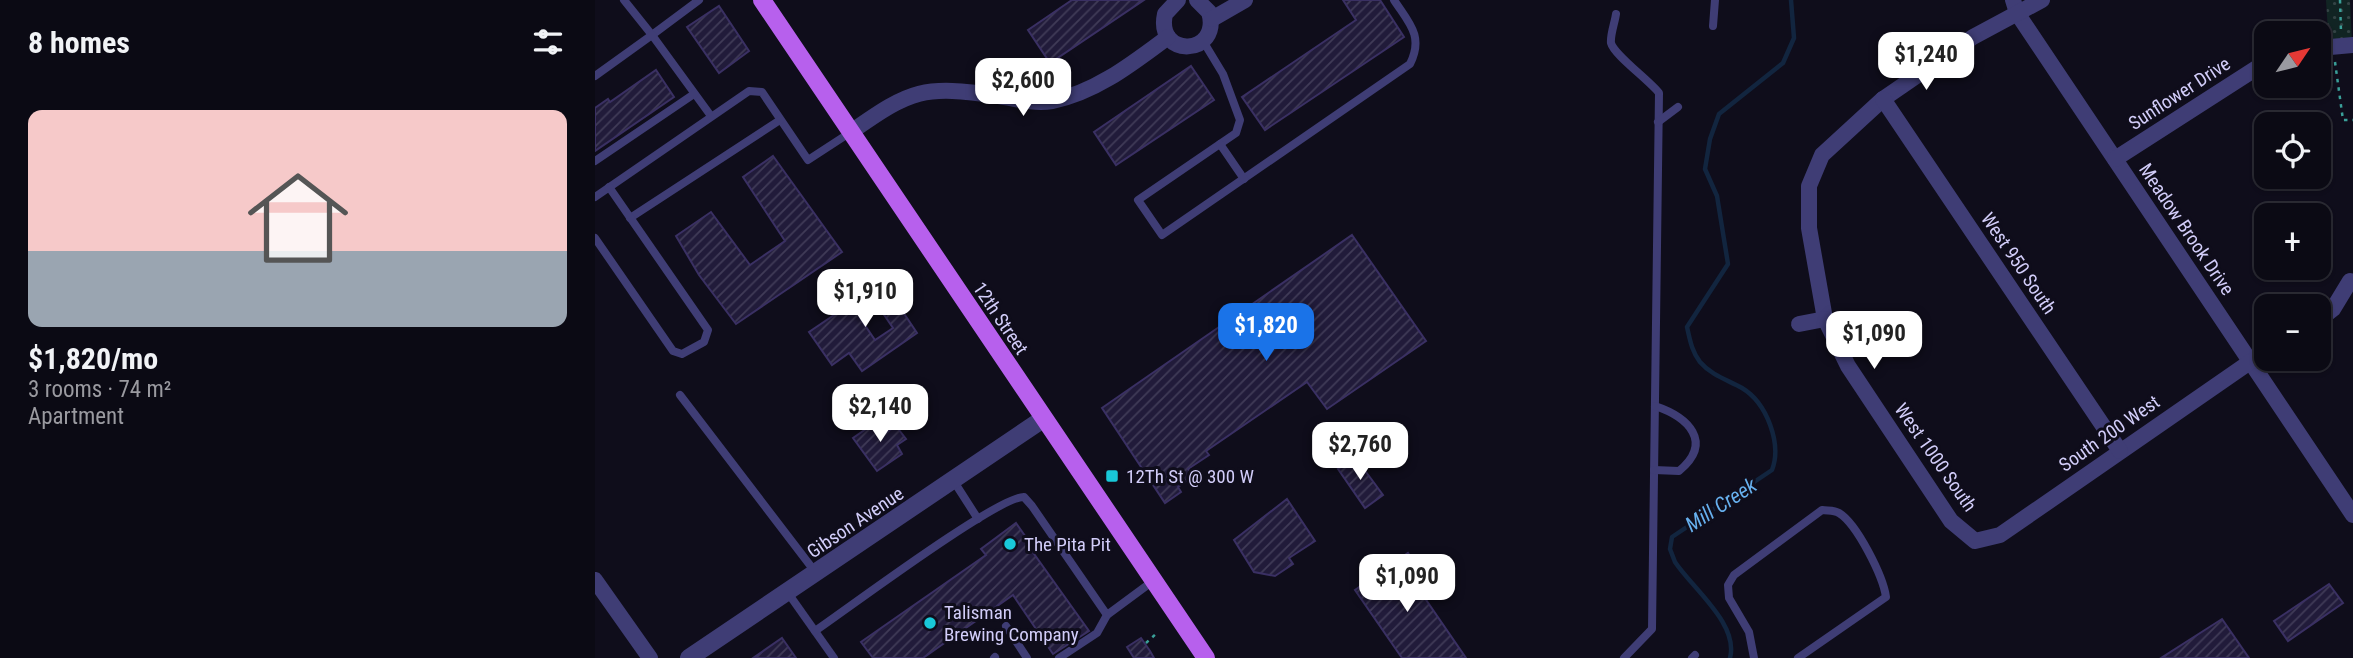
<!DOCTYPE html>
<html lang="en">
<head>
<meta charset="utf-8">
<style>
	:root { --surface:#0b0a14; --page:#14131d; --text:#f1f3f6; --muted:#9a9aa0; --line:#2b2b34; --accent:#1a73e8 }
	body { margin:0; font-family:"Roboto Condensed",sans-serif; background:var(--page); color:var(--text); height:100vh; display:flex; flex-direction:column; font-size:26px; white-space:nowrap }
	* { box-sizing:border-box; margin:0 }
	p { font-size:23px; color:var(--muted) }
	.icon { flex:none; width:38px; height:38px; fill:none; stroke:currentColor; stroke-width:2; stroke-linecap:round; stroke-linejoin:round }
	.map { position:relative; flex:1; overflow:hidden }
	.sheet { display:flex; flex-direction:column; background:var(--surface); width:595px }
	.sheet>* { flex:none }
	.needle { width:46px; rotate:55deg }
	.fabs { position:absolute; left:1659px; top:21px; display:grid; gap:14px }
	.fabs a { display:grid; place-items:center; width:77px; height:77px; border-radius:14px; background:var(--surface); box-shadow:0 2px 5px #0004,0 0 0 2px var(--line); font-size:35px }
	.price { position:absolute; translate:-50% -60px; padding:0 16px; border-radius:14px; background:#fff; color:#222; font-size:23px; line-height:46px; filter:drop-shadow(0 2px 4px #0008) }
	.price::after { content:''; position:absolute; left:50%; top:42px; width:21px; height:16px; margin-left:-10px; background:inherit; clip-path:polygon(0 0,100% 0,50% 100%) }
	.price.on { background:var(--accent); color:#fff }
	ul { padding:0; list-style:none }
	li { display:grid; align-content:center; gap:14px; height:371px; padding:0 28px }
	li+li { border-top:2px solid var(--line) }
	li span { display:grid; place-items:center; height:217px; border-radius:14px; color:#555 }
	li>.icon { margin-inline-start:auto }
	span .icon { width:126px; height:126px; fill:#fffc; stroke-width:1 }
	li b { font-size:30px }
	h2 { display:flex; justify-content:space-between; align-items:center; height:84px; padding:0 28px; font-size:30px }
	main { display:flex; flex:1; min-height:0 }
	.map>svg:first-child { display:block }
	.park { fill:url(#park-dots) }
	.lines { fill:none; stroke-linecap:round; stroke-linejoin:round }
	.stream { stroke:#12253f; stroke-width:4.5 }
	.building { fill:url(#building-hatch); stroke:#3a3063; stroke-width:2; fill-rule:evenodd }
	.path { stroke:#3aa099; stroke-width:2.5; stroke-dasharray:3.5 5; stroke-linecap:butt }
	.service { stroke:#3f3d75; stroke-width:8 }
	.minor { stroke:#3f3d75; stroke-width:16 }
	.tertiary { stroke:#3f3d75; stroke-width:18 }
	.primary { stroke:#b760ed; stroke-width:18 }
	.poi-dot { fill:#19c8d9; stroke:#0f0d1b; stroke-width:2.5 }
	.labels { text-anchor:middle; stroke-width:6; stroke-linejoin:round; paint-order:stroke }
	.street-label { font-size:19px; fill:#d2cdf9; stroke:#0f0d1b }
	.poi-label { font-size:19px; fill:#d2cdf9; stroke:#0f0d1b; text-anchor:start }
	.water-label { font-size:21px; font-style:italic; fill:#67b0ee; stroke:#0f0d1b }
</style>
</head>
<body>
<main>
<section class="sheet">
<h2>8 homes<svg class="icon" aria-label="filters" viewBox="0 0 24 24"><path d="M4 7h16M4 17h16"/><circle cx="9" cy="7" r="2"/><circle cx="15" cy="17" r="2"/></svg></h2>
<ul>
<li><span style="background:linear-gradient(#f6c9c9 65%,#9aa5b1 0)"><svg class="icon" aria-label="home" viewBox="0 0 24 24"><path d="M3 11l9-7 9 7M6 9v11h12V9"/></svg></span><div><b>$1,820/mo</b><p>3 rooms · 74 m²</p><p>Apartment</p></div></li>
</ul>
</section>
<div class="map">
<svg width="1758" height="658" viewBox="0 0 1758 658">
	<defs>
		<pattern id="park-dots" width="8" height="8" patternUnits="userSpaceOnUse" patternTransform="scale(1.75)"><rect width="8" height="8" fill="#112423"/><path d="M2 2h.1M6 6h.1" fill="none" stroke="#334344" stroke-width="1.8" stroke-linecap="round"/></pattern>
		<pattern id="building-hatch" width="6" height="6" patternUnits="userSpaceOnUse" patternTransform="scale(1.75)"><rect width="6" height="6" fill="#211b3a"/><path d="M-1 1l2-2M0 6l6-6M5 7l2-2" fill="none" stroke="#403b57"/></pattern>
	</defs>
	<rect width="100%" height="100%" fill="#0f0d1b"/>
	<path class="park" d="M1731 0H1755L1757 43 1734 47Z"/>
	<g class="lines">
		<path class="stream" d="M1135 658C1144 624 1098 589 1080 562L1075 549 1077 537 1177 470C1187 444 1172 403 1147 388 1133 380 1117 376 1105 362 1097 352 1095 340 1092 327L1133 264 1122 196 1110 169 1115 139 1124 114 1188 63 1199 38 1196 0"/>
	</g>
	<g class="building">
		<path d="M477 0H549L455 63 433 30Z"/>
		<path d="M748 0H785L809 37 670 130 647 97 761 20Z"/>
		<path d="M124 6 154 51 124 73 92 27Z"/>
		<path d="M596 66 619 100 521 165 499 132Z"/>
		<path d="M61 70 79 97 0 151V108L13 99 15 102Z"/>
		<path d="M178 156 247 252 141 324 104 275 81 236 116 212 155 265 190 241 148 177Z"/>
		<path d="M757 235 831 341 732 409 712 382 611 451 614 455 593 469 598 476 583 487 586 492 570 503 507 408Z"/>
		<path d="M288 282 322 333 267 371 254 353 237 365 214 332ZM283 306 298 328 280 340 265 318Z"/>
		<path d="M284 420 292 432 301 426 311 439 302 445 307 454 282 471 258 438Z"/>
		<path d="M760 457 788 495 770 508 743 469Z"/>
		<path d="M692 499 720 541 694 558 698 564 680 576 659 572 639 540Z"/>
		<path d="M421 523 435 543 432 544 494 631 458 654 418 595 328 658H278L266 642 391 555 386 549Z"/>
		<path d="M813 553 824 568 814 575 871 658H807L760 590Z"/>
		<path d="M1734 584 1748 603 1693 641 1679 621Z"/>
		<path d="M1627 619 1654 658H1566Z"/>
		<path d="M187 638 201 658H158Z"/>
		<path d="M546 638 555 651 559 658H539L532 647Z"/>
	</g>
	<g class="lines">
		<g class="path">
			<path d="M1745 0 1746 32"/>
			<path d="M1740 62 1748 120H1758"/>
			<path d="M551 643 562 633"/>
		</g>
		<g class="service">
			<path d="M29 0 57 35 104 0"/>
			<path d="M1021 14C1020 22 1015 35 1016 43 1019 55 1054 80 1064 93L1057 629 1029 658"/>
			<path d="M1118 26 1120 0"/>
			<path d="M608 41 628 74 645 120 641 133 543 200 567 235 815 64C829 36 814 23 799 0"/>
			<path d="M0 76 57 35 116 116"/>
			<path d="M1063 122 1083 107"/>
			<path d="M625 144 649 179"/>
			<path d="M0 161 99 94"/>
			<path d="M0 197 154 91 167 92 213 160 256 132"/>
			<path d="M35 218 185 120"/>
			<path d="M0 238 78 351 87 354 109 342 113 330 14 187"/>
			<path d="M85 395 221 573"/>
			<path d="M1059 470 1084 471C1119 442 1093 417 1060 406"/>
			<path d="M358 480 383 519"/>
			<path d="M193 593 239 658"/>
			<path d="M411 626 432 658"/>
			<path d="M220 631C251 610 403 496 429 497L437 506 512 615 558 581"/>
			<path d="M399 658 400 657"/>
			<path d="M464 658 502 633 512 615"/>
			<path d="M1097 658 1100 655"/>
			<path d="M1159 658 1154 632 1134 598 1133 585 1139 575 1227 510C1233 511 1239 510 1244 513 1262 524 1288 576 1291 597L1203 658"/>
		</g>
		<g class="minor">
			<path d="M583 0 570 14C560 59 627 56 614 12L602 0"/>
			<path d="M1418 0 1422 13 1758 515"/>
			<path d="M1447 0 1378 37 1288 99 1227 155 1214 186V228L1230 319 1253 366 1356 521 1380 541 1405 535 1655 362 1671 356"/>
			<path d="M617 19 650 0"/>
			<path d="M1724 48 1758 45"/>
			<path d="M1288 99 1525 451"/>
			<path d="M256 132C317 89 328 85 404 96 421 99 440 104 457 101 500 93 538 63 573 37"/>
			<path d="M1520 159 1671 62"/>
			<path d="M1724 320 1738 309 1755 281"/>
			<path d="M1204 324 1230 319"/>
			<path d="M0 580 55 658"/>
		</g>
		<path class="tertiary" d="M94 658 448 419"/>
		<path class="primary" d="M167 0 611 658"/>
	</g>
	<g class="poi-dot">
		<rect x="510" y="469" width="14" height="14" rx="3.5"/>
		<circle cx="415" cy="544" r="7"/>
		<circle cx="335" cy="623" r="7"/>
	</g>
	<g class="labels">
		<g class="street-label">
			<text transform="translate(1584 93) rotate(-33)" y="7">Sunflower Drive</text>
			<text transform="translate(1592 229) rotate(56)" y="7">Meadow Brook Drive</text>
			<text transform="translate(1424 263) rotate(56)" y="7">West 950 South</text>
			<text transform="translate(406 318) rotate(56)" y="7">12th Street</text>
			<text transform="translate(1514 433) rotate(-35)" y="7">South 200 West</text>
			<text transform="translate(1341 457) rotate(55)" y="7">West 1000 South</text>
			<text transform="translate(260 522) rotate(-34)" y="7">Gibson Avenue</text>
		</g>
		<g class="poi-label">
			<text x="531" y="483">12Th St @ 300 W</text>
			<text x="429" y="551">The Pita Pit</text>
			<text x="349" y="619">Talisman<tspan x="349" dy="22">Brewing Company</tspan></text>
		</g>
		<g class="water-label">
			<text transform="translate(1126 505) rotate(-33)" y="7">Mill Creek</text>
		</g>
	</g>
</svg>
<div class="fabs">
<a><svg class="needle" viewBox="-14 -14 28 28"><path d="M0-13l5 13h-10z" fill="#e53935"/><path d="M0 13l5-13h-10z" fill="#9a9aa0"/></svg></a>
<a><svg class="icon" aria-label="locate" viewBox="0 0 24 24"><circle cx="12" cy="12" r="6"/><path d="M12 2v4M12 18v4M2 12h4M18 12h4"/></svg></a>
<a>+</a>
<a>−</a>
</div>
<b class="price" style="left:1331px;top:92px">$1,240</b>
<b class="price" style="left:428px;top:118px">$2,600</b>
<b class="price" style="left:270px;top:329px">$1,910</b>
<b class="price on" style="left:671px;top:363px">$1,820</b>
<b class="price" style="left:1279px;top:371px">$1,090</b>
<b class="price" style="left:285px;top:444px">$2,140</b>
<b class="price" style="left:765px;top:482px">$2,760</b>
<b class="price" style="left:812px;top:614px">$1,090</b>
</div>
</main>
</body>
</html>
